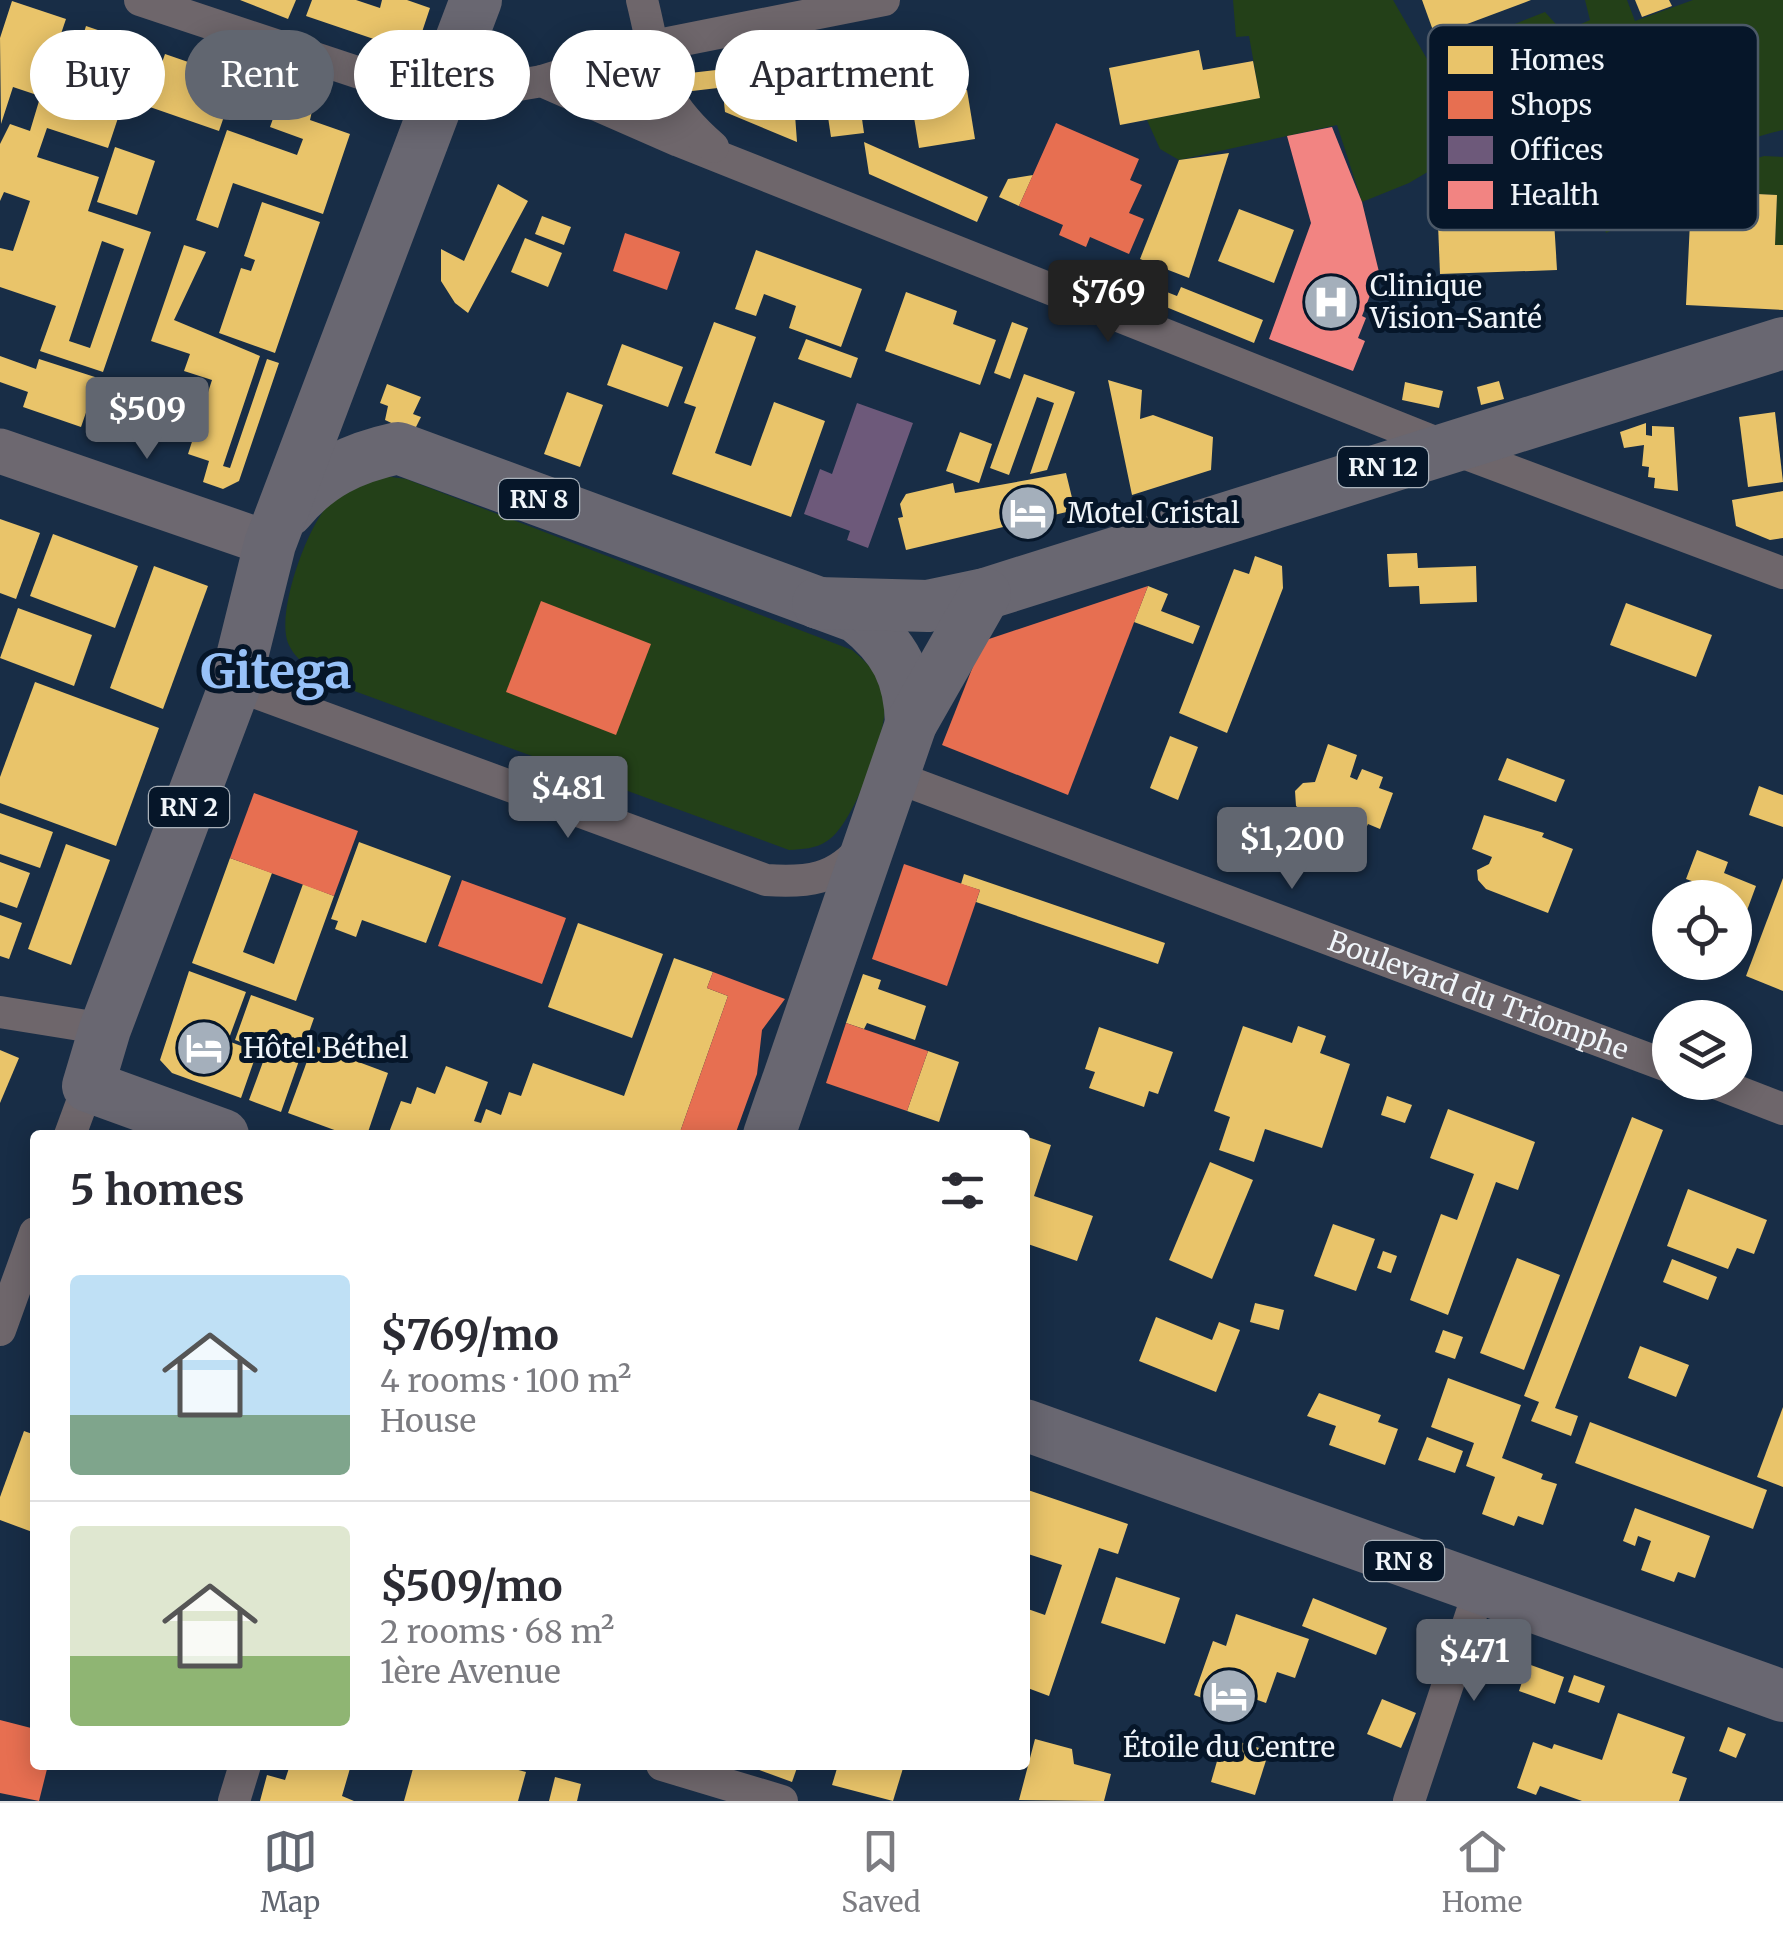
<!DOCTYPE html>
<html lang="en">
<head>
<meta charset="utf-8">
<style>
	:root { --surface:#fff; --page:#f7f7f7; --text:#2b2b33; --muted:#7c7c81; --line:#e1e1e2; --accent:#616670 }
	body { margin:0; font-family:Merriweather,serif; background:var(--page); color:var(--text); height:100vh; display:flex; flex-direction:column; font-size:38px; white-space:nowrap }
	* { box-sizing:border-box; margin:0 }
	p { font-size:32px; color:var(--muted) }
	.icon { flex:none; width:55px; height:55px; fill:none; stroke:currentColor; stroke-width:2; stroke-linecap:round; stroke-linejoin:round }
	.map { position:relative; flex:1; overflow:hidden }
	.side { position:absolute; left:30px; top:1130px; width:1000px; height:640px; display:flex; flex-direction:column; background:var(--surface); border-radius:10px; box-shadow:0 5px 25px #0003 }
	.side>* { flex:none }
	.hud { position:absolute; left:30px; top:30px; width:1000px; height:90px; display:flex; gap:20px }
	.controls { position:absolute; left:1652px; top:880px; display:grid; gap:20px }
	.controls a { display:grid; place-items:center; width:100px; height:100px; border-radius:50%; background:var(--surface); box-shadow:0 5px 25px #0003; font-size:50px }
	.price { position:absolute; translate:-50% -85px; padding:0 22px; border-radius:10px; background:var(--accent); color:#fff; font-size:32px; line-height:65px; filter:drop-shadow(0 2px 5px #0008) }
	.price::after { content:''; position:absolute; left:50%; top:60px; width:30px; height:22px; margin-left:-15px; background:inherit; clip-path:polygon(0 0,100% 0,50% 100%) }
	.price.on { background:#222; color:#fff }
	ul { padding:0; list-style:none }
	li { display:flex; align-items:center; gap:30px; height:250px; padding:0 40px }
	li+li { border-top:2px solid var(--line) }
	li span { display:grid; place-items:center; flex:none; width:280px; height:200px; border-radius:10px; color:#555 }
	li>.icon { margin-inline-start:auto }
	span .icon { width:120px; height:120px; fill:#fffc; stroke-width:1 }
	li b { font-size:42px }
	h2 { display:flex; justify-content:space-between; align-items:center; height:120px; padding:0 40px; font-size:42px }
	.chip { padding:0 35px; border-radius:45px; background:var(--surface); box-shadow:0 5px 25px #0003; font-size:35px; line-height:90px }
	.chip.on { background:var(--accent); color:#fff }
	.dock { display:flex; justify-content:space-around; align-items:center; height:140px; border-top:2px solid var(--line); background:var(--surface); font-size:28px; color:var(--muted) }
	.dock a { display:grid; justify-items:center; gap:5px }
	.dock .on { color:var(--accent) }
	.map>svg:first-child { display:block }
	.green { fill:#234018 }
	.homes { fill:#e9c46a; fill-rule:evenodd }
	.shops { fill:#e76f51 }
	.offices { fill:#6d597a }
	.health { fill:#f28482 }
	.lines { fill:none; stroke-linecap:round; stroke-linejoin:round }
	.minor { stroke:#6e666b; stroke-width:32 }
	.secondary { stroke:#6d6870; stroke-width:45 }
	.primary { stroke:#696771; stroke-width:52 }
	.labels { text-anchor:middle; stroke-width:10; stroke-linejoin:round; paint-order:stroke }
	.shield { fill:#061629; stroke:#aab2bb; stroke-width:2.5 }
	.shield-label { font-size:25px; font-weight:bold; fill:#f0f5fa }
	.poi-label { font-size:28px; fill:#f0f5fa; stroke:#061629; text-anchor:start }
	.street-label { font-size:28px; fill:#f0f5fa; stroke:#061629 }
	.town-label { font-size:48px; font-weight:bold; fill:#97c1f8; stroke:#061629 }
	.key { fill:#061629; stroke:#4c5968; stroke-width:2.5 }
	.key-label { font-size:28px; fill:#f0f5fa }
</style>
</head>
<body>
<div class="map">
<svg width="1783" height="1801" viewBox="0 0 1783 1801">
	<rect width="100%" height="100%" fill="#182d46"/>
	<g class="green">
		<path d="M1233 0H1393L1427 59 1545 12 1563 32 1590 20 1585 0H1627L1635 21 1693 0H1783V130C1734 141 1716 154 1682 190L1638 188 1636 219 1606 233 1579 144 1480 141 1409 183 1362 202 1337 125 1179 160 1160 149 1147 120 1260 98 1249 36 1236 37Z"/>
		<path d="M1764 156 1783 157V245H1775L1777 195 1704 191 1732 166Z"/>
		<path d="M384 476 406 479 852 650C869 664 883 678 885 701 888 731 853 826 827 841 815 849 803 849 789 850L327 681C313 671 295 660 288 643 276 612 307 527 329 504 345 487 362 482 384 476Z"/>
	</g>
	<g class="homes">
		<path d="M240 0H296L288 19Z"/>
		<path d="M312 0H356L380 8 382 0H407L430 8 415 53 306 16Z"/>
		<path d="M1422 0H1531L1435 36Z"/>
		<path d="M1635 0H1669L1672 6 1642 17Z"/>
		<path d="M12 1 66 19 40 96 13 87 1 124 0 38Z"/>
		<path d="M86 26 142 45 134 70 78 51Z"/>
		<path d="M1199 50 1203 70 1253 61 1260 98 1120 125 1109 68Z"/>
		<path d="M861 51 864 69 835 73 836 82 808 86 804 58Z"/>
		<path d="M165 54 246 82 240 100 231 96 219 131 147 106Z"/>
		<path d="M791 60 797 142 725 112 721 75 766 69 770 85H776L774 61Z"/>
		<path d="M716 70 718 88 692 91 690 73Z"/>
		<path d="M60 86 122 106 108 148 47 128 37 157 99 177 88 211 151 232 103 372 40 351 56 306 0 287V248L13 251 30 201 4 192 0 201V144L10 124 30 131 39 101 53 107ZM102 241 124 249 90 348 69 341Z"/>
		<path d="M967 90 975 139 919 148 911 99Z"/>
		<path d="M280 99 312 111 310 120 350 134 323 214 233 183 218 228 196 220 227 130 297 155 303 139 270 127Z"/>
		<path d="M861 112 864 133 831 137 828 117Z"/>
		<path d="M864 142 988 197 977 222 869 174Z"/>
		<path d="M115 147 155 161 137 215 97 202Z"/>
		<path d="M1229 153 1189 278 1140 259 1179 160Z"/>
		<path d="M1033 175 1019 206 999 197 1008 179Z"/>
		<path d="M498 184 528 201 468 313 455 303 441 281V249L464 261Z"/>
		<path d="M1637 188 1777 195 1775 245H1783V310L1686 305 1690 222 1636 219Z"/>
		<path d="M262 202 320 222 275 353 219 333 241 268 251 271 255 260 244 256Z"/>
		<path d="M1239 209 1294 230 1274 283 1218 261Z"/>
		<path d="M542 216 571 227 564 245 535 234Z"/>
		<path d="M1554 220 1557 270 1440 274 1438 224Z"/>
		<path d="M525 238 562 253 548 287 511 272Z"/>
		<path d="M184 245 206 252 174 320 260 356 223 466 230 468 267 359 279 363 239 481 223 489 203 482 209 461 188 454 212 380 184 371 190 354 151 341Z"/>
		<path d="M756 250 862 289 841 347 789 328 796 306 764 294 756 316 735 309Z"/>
		<path d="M1154 287 1177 296 1181 287 1263 320 1254 343 1149 300Z"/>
		<path d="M906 292 957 311 953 324 996 340 980 385 885 351Z"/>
		<path d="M714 322 756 337 715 453 751 466 774 402 825 421 791 517 672 474 696 407 684 403Z"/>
		<path d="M1012 322 1028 328 1010 379 994 373Z"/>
		<path d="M806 339 858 358 851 378 798 359Z"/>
		<path d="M622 344 683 367 668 407 607 385Z"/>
		<path d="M0 356 36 369 39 359 98 378 81 427 23 407 28 392 0 382Z"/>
		<path d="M1024 374 1075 392 1047 470 1030 474 1054 403 1037 397 1009 475 990 468Z"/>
		<path d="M106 378 163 397 147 443 90 424Z"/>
		<path d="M1108 380 1142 390 1140 419 1153 415 1213 437 1211 470 1132 495Z"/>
		<path d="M1499 381 1504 399 1481 405 1477 387Z"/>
		<path d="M1405 382 1443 391 1439 408 1402 400Z"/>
		<path d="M387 384 421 397 413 414 421 417 413 433 385 420 388 406 380 403Z"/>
		<path d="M567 392 603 405 580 467 544 454Z"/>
		<path d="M1775 412 1783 482 1748 487 1739 417Z"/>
		<path d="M1646 423V435L1652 436V426L1674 427 1678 491 1654 488 1655 478 1648 477 1649 467 1642 466 1644 445 1624 448 1620 432Z"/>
		<path d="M960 432 992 444 979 483 946 471Z"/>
		<path d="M1066 473 1075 510 906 550 898 518 903 517 900 504 906 494 953 483 955 493Z"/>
		<path d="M1783 491V538L1770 540 1736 526 1732 500Z"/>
		<path d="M0 519 40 533 16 599 0 593Z"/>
		<path d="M53 534 138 566 115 628 30 596Z"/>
		<path d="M1417 553 1418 568 1476 566 1477 602 1420 604 1419 586 1389 587 1387 554Z"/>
		<path d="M1255 556 1282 566 1283 588 1227 733 1179 713 1234 569 1249 574Z"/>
		<path d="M154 566 208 586 163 709 110 688Z"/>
		<path d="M1148 586 1168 594 1161 611 1200 626 1193 644 1134 622Z"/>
		<path d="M1626 603 1712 635 1696 677 1610 645Z"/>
		<path d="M18 608 92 635 74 686 0 658Z"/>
		<path d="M35 682 159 728 116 846 0 803V777Z"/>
		<path d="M1170 736 1198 747 1178 800 1150 788Z"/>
		<path d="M1328 744 1357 755 1350 777 1357 780 1362 769 1383 777 1379 788 1393 793 1380 829 1368 824 1364 833 1338 824 1342 814 1322 807 1305 813 1296 806 1295 791 1303 783 1315 782Z"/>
		<path d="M1507 758 1565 780 1556 802 1498 780Z"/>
		<path d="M1759 786 1783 795V827L1749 815Z"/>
		<path d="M0 813 53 832 40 868 0 854Z"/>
		<path d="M1484 815 1544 833 1542 837 1573 849 1548 913 1486 889 1478 880 1477 870 1489 864 1492 857 1472 849Z"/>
		<path d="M359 842 451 876 426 943 362 920 356 937 335 929 338 921 331 919Z"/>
		<path d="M66 844 110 860 71 965 28 949Z"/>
		<path d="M1697 850 1728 862 1724 873 1756 886 1735 943V898H1714L1717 890 1686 879Z"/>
		<path d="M230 858 272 873 243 952 274 964 303 884 334 896 296 1001 192 963Z"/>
		<path d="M0 862 30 873 17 908 0 902Z"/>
		<path d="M964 874 1165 943 1158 964 976 902 980 890 961 884Z"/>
		<path d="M1783 878V991L1746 976Z"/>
		<path d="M0 915 22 923 9 959 0 956Z"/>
		<path d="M578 923 663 954 632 1038 548 1007Z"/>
		<path d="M674 958 713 972 707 988 728 996 679 1135H388L401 1101 411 1104 417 1087 435 1094 446 1066 488 1082 474 1121 481 1123 486 1109 501 1115 509 1092 521 1096 533 1063 624 1096Z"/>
		<path d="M189 971 246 992 228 1041 257 1052 241 1098 172 1073 160 1060Z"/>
		<path d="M863 974 881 980 878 989 926 1006 915 1040 867 1023 864 1029 846 1023Z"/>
		<path d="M251 995 314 1018 281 1112 249 1100 267 1051 235 1040Z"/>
		<path d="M1243 1026 1292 1043 1298 1026 1326 1036 1320 1053 1350 1064 1322 1148 1265 1129 1254 1162 1219 1150 1230 1117 1214 1111Z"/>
		<path d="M1099 1027 1173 1052 1158 1094 1149 1091 1144 1107 1089 1088 1095 1072 1085 1069Z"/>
		<path d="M313 1045 388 1073 367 1135H348L288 1113Z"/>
		<path d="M0 1050 19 1058 0 1103Z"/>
		<path d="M928 1051 959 1062 939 1122 907 1111Z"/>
		<path d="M1387 1096 1412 1105 1405 1123 1381 1115Z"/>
		<path d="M1448 1109 1535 1142 1518 1190 1496 1182 1448 1315 1410 1300 1441 1214 1457 1220 1474 1174 1430 1158Z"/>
		<path d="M1632 1117 1663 1130 1555 1408 1578 1416 1571 1436 1531 1421 1539 1402 1524 1396Z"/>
		<path d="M1025 1136 1051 1145 1034 1196 1093 1216 1077 1261 1025 1243Z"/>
		<path d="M1210 1162 1253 1180 1212 1279 1169 1260Z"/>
		<path d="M1688 1189 1767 1220 1754 1254 1737 1248 1728 1269 1667 1246Z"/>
		<path d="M1333 1224 1375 1239 1356 1291 1314 1276Z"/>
		<path d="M1383 1251 1397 1256 1391 1273 1377 1268Z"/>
		<path d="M1517 1258 1560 1275 1524 1370 1480 1353Z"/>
		<path d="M1672 1259 1717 1277 1708 1300 1663 1282Z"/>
		<path d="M1255 1303 1284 1310 1279 1330 1250 1322Z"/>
		<path d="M1156 1317 1212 1340 1219 1322 1240 1330 1216 1392 1139 1361Z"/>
		<path d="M1443 1330 1463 1337 1455 1359 1435 1352Z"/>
		<path d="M1640 1346 1689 1365 1676 1397 1628 1378Z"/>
		<path d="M1448 1378 1521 1405 1502 1458 1543 1474 1541 1479 1557 1484 1543 1525 1518 1516 1514 1526 1482 1514 1495 1477 1466 1466 1474 1443 1431 1427Z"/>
		<path d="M1319 1393 1381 1415 1378 1422 1398 1429 1385 1465 1329 1445 1336 1426 1307 1416Z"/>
		<path d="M1783 1407V1487L1757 1477Z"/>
		<path d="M1590 1422 1767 1490 1753 1529 1575 1463Z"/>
		<path d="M24 1431 35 1435V1533L0 1520V1497Z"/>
		<path d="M1427 1437 1463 1451 1455 1473 1418 1460Z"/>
		<path d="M1025 1489 1128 1524 1118 1554 1099 1548 1049 1696 1025 1687V1608L1045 1615 1062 1565 1025 1553Z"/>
		<path d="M1635 1508 1710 1536 1695 1578 1678 1572 1674 1582 1641 1570 1651 1541 1638 1536 1635 1546 1623 1541Z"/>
		<path d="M1116 1577 1180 1598 1165 1644 1101 1623Z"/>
		<path d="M1313 1598 1387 1628 1376 1655 1302 1626Z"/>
		<path d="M1236 1614 1309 1639 1295 1678 1277 1672 1266 1703 1235 1692 1230 1708 1194 1695 1213 1641 1226 1646Z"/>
		<path d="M1528 1664 1564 1677 1555 1704 1519 1691Z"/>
		<path d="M1574 1675 1605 1686 1599 1703 1568 1692Z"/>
		<path d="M1382 1699 1416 1713 1401 1748 1367 1734Z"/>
		<path d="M1618 1713 1685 1737 1672 1773 1687 1778 1679 1801H1582L1540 1786 1536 1795 1517 1788 1533 1742 1552 1749 1554 1744 1602 1760Z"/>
		<path d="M1728 1727 1746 1734 1736 1758 1719 1751Z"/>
		<path d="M1224 1737 1269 1751 1255 1795 1211 1782Z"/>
		<path d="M1035 1739 1072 1749 1074 1764 1111 1774 1104 1801 1019 1800Z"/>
		<path d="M290 1765H351L342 1796 354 1801H260L267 1775 285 1780Z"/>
		<path d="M414 1765H500L526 1772 518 1801H404Z"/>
		<path d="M746 1765H798L792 1782Z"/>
		<path d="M838 1765H904L893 1801 832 1785Z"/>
		<path d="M555 1777 581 1784 577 1801H549Z"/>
	</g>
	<g class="shops">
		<path d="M1056 123 1139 159 1130 180 1142 185 1129 213 1144 219 1129 254 1090 237 1086 247 1059 235 1063 225 1019 206Z"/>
		<path d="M625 233 680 252 667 290 613 271Z"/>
		<path d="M1148 586 1068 795 942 745 983 641Z"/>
		<path d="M541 601 651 644 616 735 506 692Z"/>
		<path d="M254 793 358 831 334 896 230 858Z"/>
		<path d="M904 864 980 890 947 986 872 959Z"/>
		<path d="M462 880 566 918 542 984 438 946Z"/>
		<path d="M713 972 785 999 762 1030 757 1074 735 1135H679L728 996 707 988Z"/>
		<path d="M846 1023 928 1051 907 1111 826 1083Z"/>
		<path d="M0 1720 35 1729V1765H48L39 1801 0 1793Z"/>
	</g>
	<path class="offices" d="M857 403 913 423 868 548 847 540 850 531 804 514 820 469 832 474Z"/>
	<path class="health" d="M1332 127 1362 202 1379 272 1362 316 1366 318 1358 338 1365 341 1353 371 1269 339 1311 223 1287 136Z"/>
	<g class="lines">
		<g class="minor">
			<path d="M140 0 438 99 542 81 679 141 1450 448 1783 573"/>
			<path d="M642 0C660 72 653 94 713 147"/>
			<path d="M542 81 653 46 884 0"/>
			<path d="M235 685 766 880C806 883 837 880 863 846"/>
			<path id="s1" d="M893 776 1670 1067"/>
			<path d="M0 1012 105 1029"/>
			<path d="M1713 1082 1783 1109"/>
			<path d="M70 1135 88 1086"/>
			<path d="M0 1330 35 1233"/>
			<path d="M662 1765 782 1801"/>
			<path d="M234 1801 245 1765"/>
			<path d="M1409 1801 1480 1588"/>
		</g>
		<path class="secondary" d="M0 451 270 544"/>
		<g class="primary">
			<path d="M288 511C318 474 352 458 398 448L857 617C895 647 910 676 911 724"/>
			<path d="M818 603 928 606 985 594 1783 343"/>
			<path d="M223 1135 88 1086 105 1029 235 685 270 544 476 0"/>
			<path d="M769 1135 911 724 985 594"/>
			<path d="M1025 1425 1783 1696"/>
		</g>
	</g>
	<defs>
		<g id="hospital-disc" transform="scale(2.875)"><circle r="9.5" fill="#a4afbb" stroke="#061629"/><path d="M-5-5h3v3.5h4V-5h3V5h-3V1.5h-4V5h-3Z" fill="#fff"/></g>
		<g id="hotel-disc" transform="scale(2.875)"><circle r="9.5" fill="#a4afbb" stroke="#061629"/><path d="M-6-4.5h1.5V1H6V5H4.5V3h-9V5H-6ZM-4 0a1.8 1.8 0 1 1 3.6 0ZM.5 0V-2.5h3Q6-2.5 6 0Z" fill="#fff"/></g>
	</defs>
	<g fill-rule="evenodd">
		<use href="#hospital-disc" x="1331" y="302"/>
		<use href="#hotel-disc" x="1028" y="513"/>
		<use href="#hotel-disc" x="204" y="1048"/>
		<use href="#hotel-disc" x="1229" y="1696"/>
	</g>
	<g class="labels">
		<g class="shield">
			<rect x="1338" y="447" width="90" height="40" rx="8"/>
			<rect x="499" y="479" width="80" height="40" rx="8"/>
			<rect x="149" y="787" width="80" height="40" rx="8"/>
			<rect x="1364" y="1541" width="80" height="40" rx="8"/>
		</g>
		<g class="shield-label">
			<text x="1383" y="476">RN 12</text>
			<text x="539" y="508">RN 8</text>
			<text x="189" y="816">RN 2</text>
			<text x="1404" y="1570">RN 8</text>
		</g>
		<g class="poi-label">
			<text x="1370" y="296">Clinique<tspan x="1370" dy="32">Vision-Santé</tspan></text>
			<text x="1067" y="523">Motel Cristal</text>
			<text x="243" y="1058">Hôtel Béthel</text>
			<text x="1229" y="1757" text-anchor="middle">Étoile du Centre</text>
		</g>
		<g class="street-label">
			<text dy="10" stroke="none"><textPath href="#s1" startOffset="625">Boulevard du Triomphe</textPath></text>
		</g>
		<g class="town-label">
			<text x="276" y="688">Gitega</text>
		</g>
	</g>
	<rect x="1428" y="25" width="330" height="205" rx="15" class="key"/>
	<rect x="1448" y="46" width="45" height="28" fill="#e9c46a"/>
	<rect x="1448" y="91" width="45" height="28" fill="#e76f51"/>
	<rect x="1448" y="136" width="45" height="28" fill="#6d597a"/>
	<rect x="1448" y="181" width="45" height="28" fill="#f28482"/>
	<g class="key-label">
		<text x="1510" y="70">Homes</text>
		<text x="1510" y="115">Shops</text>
		<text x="1510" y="160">Offices</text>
		<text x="1510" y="205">Health</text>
	</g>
</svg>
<div class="controls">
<a><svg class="icon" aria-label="locate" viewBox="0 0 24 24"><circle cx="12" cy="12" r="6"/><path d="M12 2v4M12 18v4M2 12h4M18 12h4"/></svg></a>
<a><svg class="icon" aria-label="layers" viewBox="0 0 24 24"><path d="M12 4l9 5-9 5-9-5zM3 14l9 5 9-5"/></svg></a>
</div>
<b class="price on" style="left:1108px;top:345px">$769</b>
<b class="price" style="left:147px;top:462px">$509</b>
<b class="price" style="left:568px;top:841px">$481</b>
<b class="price" style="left:1292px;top:892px">$1,200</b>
<b class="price" style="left:1474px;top:1704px">$471</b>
<div class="hud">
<a class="chip">Buy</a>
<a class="chip on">Rent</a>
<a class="chip">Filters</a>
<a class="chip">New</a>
<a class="chip">Apartment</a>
</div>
<section class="side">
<h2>5 homes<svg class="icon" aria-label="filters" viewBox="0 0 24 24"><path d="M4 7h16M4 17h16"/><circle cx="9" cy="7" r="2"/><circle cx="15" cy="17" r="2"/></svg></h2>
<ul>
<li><span style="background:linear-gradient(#bfe0f5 70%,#7fa58c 0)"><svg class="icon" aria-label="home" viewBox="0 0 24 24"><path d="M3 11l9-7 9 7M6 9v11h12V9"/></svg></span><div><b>$769/mo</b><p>4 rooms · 100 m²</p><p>House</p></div></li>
<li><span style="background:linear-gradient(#dfe7d0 65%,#8fb573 0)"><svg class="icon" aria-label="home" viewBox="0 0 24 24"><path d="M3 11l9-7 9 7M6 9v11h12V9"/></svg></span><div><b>$509/mo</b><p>2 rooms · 68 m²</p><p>1ère Avenue</p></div></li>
</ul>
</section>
</div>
<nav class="dock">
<a class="on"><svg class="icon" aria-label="map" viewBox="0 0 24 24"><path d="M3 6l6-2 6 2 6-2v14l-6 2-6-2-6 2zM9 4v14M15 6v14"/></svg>Map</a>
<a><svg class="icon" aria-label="saved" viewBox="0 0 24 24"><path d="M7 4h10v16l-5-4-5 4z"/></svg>Saved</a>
<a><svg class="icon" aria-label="home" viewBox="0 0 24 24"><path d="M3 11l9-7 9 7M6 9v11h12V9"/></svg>Home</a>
</nav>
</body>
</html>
